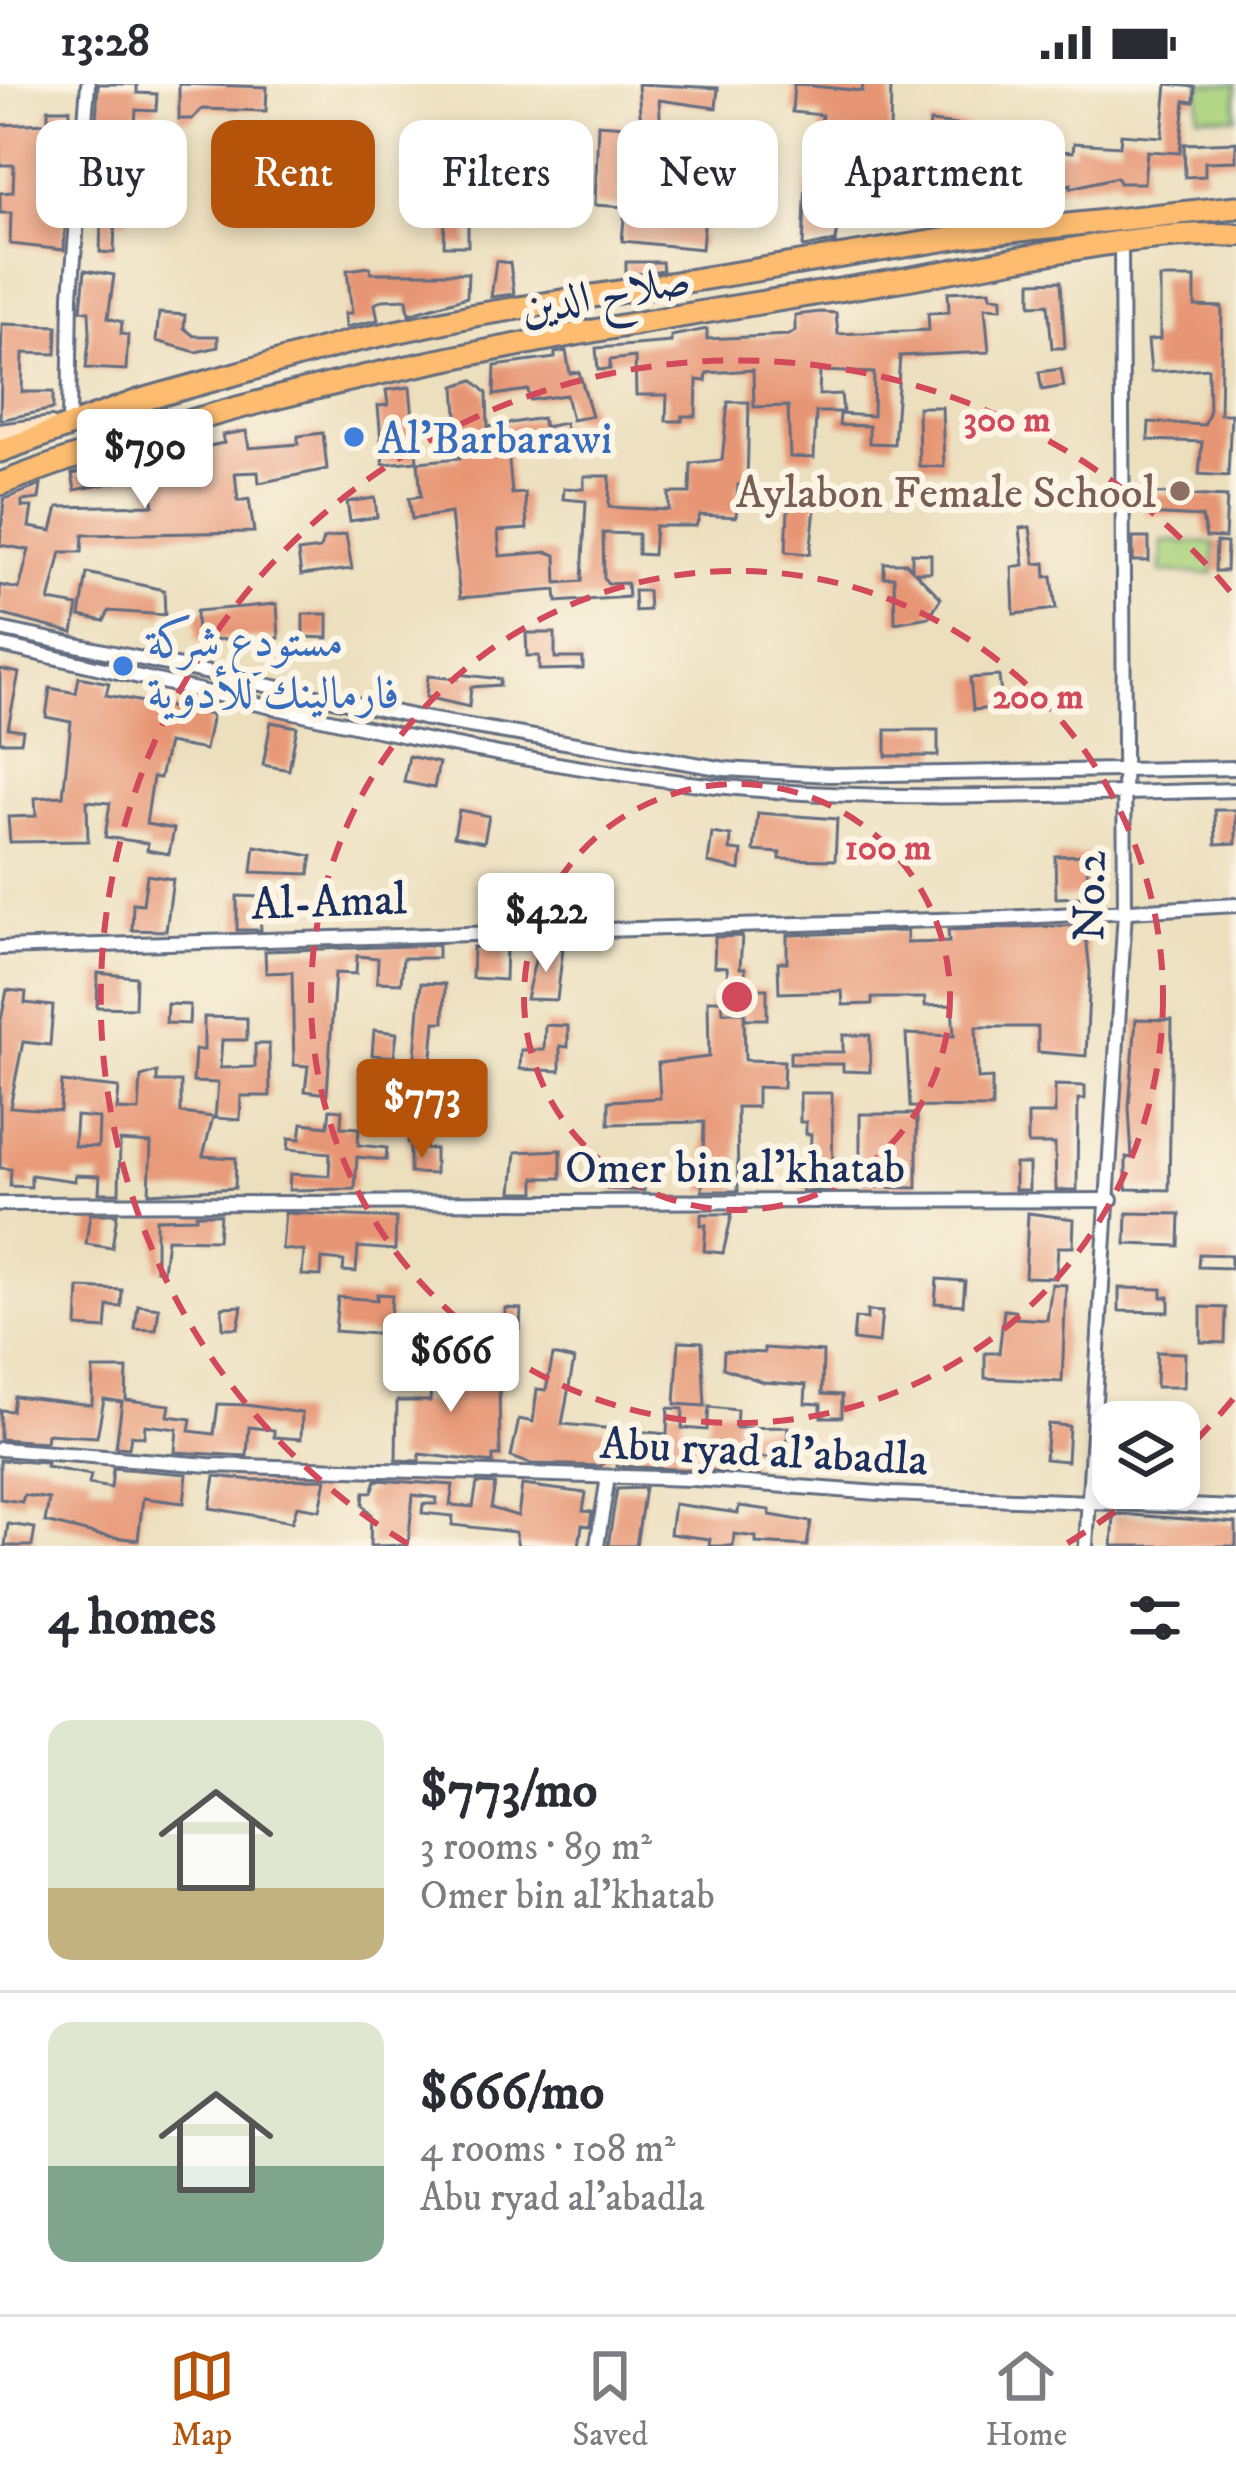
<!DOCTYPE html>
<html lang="en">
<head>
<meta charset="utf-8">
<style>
	:root { --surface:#fff; --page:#f2f2f3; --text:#2b2b33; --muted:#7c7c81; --line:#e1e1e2; --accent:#b45309 }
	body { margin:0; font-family:"IM FELL DW Pica",Amiri,serif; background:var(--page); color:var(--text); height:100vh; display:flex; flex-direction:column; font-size:45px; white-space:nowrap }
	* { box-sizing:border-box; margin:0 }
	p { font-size:39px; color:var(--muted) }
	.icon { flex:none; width:66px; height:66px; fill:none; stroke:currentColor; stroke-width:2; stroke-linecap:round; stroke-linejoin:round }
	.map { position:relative; height:1462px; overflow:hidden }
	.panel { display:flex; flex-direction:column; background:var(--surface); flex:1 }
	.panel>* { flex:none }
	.banner { position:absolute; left:36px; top:36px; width:1164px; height:108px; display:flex; gap:24px }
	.fabs { position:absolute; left:1092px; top:1317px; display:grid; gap:24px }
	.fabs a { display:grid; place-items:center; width:108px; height:108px; border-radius:24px; background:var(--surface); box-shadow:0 6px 18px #0003; font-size:60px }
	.price { position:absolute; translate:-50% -102px; padding:0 27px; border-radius:12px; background:#fff; color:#222; font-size:39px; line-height:78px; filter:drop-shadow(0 3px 6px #0008) }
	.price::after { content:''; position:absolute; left:50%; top:72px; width:36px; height:27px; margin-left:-18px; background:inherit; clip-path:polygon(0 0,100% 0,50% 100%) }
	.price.active { background:var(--accent); color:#fff }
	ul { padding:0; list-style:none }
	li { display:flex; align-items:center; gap:36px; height:300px; padding:0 48px }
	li+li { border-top:3px solid var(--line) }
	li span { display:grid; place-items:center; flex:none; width:336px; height:240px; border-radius:24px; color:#555 }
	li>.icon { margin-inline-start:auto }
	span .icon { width:144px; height:144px; fill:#fffc; stroke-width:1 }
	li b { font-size:51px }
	h2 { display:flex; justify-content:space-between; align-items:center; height:144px; padding:0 48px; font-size:51px }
	.pill { padding:0 42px; border-radius:24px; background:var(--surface); box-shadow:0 6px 18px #0003; font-size:42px; line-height:108px }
	.pill.active { background:var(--accent); color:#fff }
	.status { display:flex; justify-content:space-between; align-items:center; height:84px; padding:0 60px; background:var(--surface); direction:ltr }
	.status svg { height:33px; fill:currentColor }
	.menu { display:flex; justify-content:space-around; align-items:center; height:168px; border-top:3px solid var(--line); background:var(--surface); font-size:33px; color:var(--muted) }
	.menu a { display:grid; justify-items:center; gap:6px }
	.menu .active { color:var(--accent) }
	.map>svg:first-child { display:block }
	.green { fill:#acd37d; stroke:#64816e; stroke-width:3 }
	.building { fill:#e79674; fill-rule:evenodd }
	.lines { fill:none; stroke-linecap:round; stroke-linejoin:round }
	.street-casing { stroke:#646d80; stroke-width:18 }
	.secondary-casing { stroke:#646d80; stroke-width:22 }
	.highway-casing { stroke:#646d80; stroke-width:27 }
	.street { stroke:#fff; stroke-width:12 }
	.secondary { stroke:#fee4c5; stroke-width:16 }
	.highway { stroke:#fdbc6f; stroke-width:21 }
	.ring { fill:none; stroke:#d1495b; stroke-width:6; stroke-dasharray:21 15 }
	.shop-dot { fill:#3f7fe0; stroke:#fcf5e5; stroke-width:4.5 }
	.education-dot { fill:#8d6e63; stroke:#fcf5e5; stroke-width:4.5 }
	.labels { text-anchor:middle; stroke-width:12; stroke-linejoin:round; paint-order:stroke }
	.street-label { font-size:45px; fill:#1b2f5e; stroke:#fcf5e5 }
	.shop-label { font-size:45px; fill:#366cbe; stroke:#fcf5e5; text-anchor:start }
	.education-label { font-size:45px; fill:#785e54; stroke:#fcf5e5; text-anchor:end }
	.centre { fill:#d1495b; stroke:#fcf5e5; stroke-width:6 }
	.ring-label { font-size:36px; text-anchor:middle; font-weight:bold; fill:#d1495b; stroke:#fcf5e5; stroke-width:12; stroke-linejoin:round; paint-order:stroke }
</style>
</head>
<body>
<div class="status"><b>13:28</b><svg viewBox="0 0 49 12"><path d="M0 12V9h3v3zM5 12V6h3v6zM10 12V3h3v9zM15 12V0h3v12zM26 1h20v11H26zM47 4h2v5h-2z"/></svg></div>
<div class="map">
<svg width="1236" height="1462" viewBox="0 0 1236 1462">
	<rect width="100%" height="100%" fill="#fcf5e5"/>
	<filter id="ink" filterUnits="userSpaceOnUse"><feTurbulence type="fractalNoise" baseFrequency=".00833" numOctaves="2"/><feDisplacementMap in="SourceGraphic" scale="24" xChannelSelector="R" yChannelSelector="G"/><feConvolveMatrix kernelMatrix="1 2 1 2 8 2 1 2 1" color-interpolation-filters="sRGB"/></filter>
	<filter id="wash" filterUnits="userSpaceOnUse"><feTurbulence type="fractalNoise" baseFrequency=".004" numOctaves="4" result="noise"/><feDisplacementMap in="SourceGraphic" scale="48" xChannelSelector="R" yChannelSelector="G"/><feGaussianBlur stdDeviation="2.7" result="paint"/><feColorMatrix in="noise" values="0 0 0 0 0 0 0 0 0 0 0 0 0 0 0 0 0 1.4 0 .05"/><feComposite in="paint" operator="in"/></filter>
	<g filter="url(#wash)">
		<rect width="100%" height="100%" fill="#ecdfbe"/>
		<g class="green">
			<path d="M1200 0H1236V33L1198 31Z"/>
			<path d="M1162 457 1214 459 1213 490 1161 488Z"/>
		</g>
		<g id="blocks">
			<g class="building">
				<path d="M98 0H137V9L157 10 156 27 136 26 127 138 115 137 114 169 100 168 102 108H90L92 79 115 80 116 42H96Z"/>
				<path d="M179 0 267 3 266 27 202 25 192 35H179Z"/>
				<path d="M638 0 718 4 716 24 659 16 662 66 637 64 634 109 683 113 682 128 705 131 702 165 622 157 625 123 595 121 598 40 641 43Z"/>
				<path d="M794 0 862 7 863 0H891L890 54 845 48 839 101 863 104 859 130 838 127 836 158 803 163 806 97 814 98 822 31 792 28Z"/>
				<path d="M1167 0 1195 3 1194 18 1185 17 1180 69 1147 67 1144 99H1119L1117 93 1071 104V100L987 125 988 118 923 110 930 38 968 42 965 71 1031 75 1032 65 1073 68 1074 59 1120 62 1121 50 1162 53Z"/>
				<path d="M48 25H70L64 166 10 160 11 129H0V109L13 108 14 81H0V41L48 39Z"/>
				<path d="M353 39 354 66 326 67 324 41Z"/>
				<path d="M694 57 712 60 710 77 692 74Z"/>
				<path d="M1236 58V77L1205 78V92L1185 93 1184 60Z"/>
				<path d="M253 66 278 69 275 98 250 95Z"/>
				<path d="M496 83 550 84V110L512 112 515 126 502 129Z"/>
				<path d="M891 97 916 100 913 129 888 126Z"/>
				<path d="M724 102H738L737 131 724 130Z"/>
				<path d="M445 132H468V162H444Z"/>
				<path d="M496 177 510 179 514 210 491 213Z"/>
				<path d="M626 178H662L663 186 626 192Z"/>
				<path d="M370 183 371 189H468L467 213 409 230 407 215 382 216 375 220 378 236 346 243 345 229H352L347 186Z"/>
				<path d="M85 186 114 191 108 234 122 238 121 250 128 251 126 286 86 284 90 249 89 227 81 226Z"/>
				<path d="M1160 194H1195V222L1222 223 1220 330H1231L1228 392 1199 390 1202 358 1148 356 1149 338 1204 341 1209 329 1208 284 1151 288 1148 256 1160 255Z"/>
				<path d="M1061 197 1065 264H1052L1048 220 1031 221V198Z"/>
				<path d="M990 206 991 212 1002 213V224L985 223 989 268 900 272 894 360 869 359V342L839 341 840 330 873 332 874 289 820 287 819 311 841 310 843 328H816L814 374 790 373 788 322 754 323 753 286 707 289 706 297 697 296 696 332H682V337H666L667 311H636L635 273 610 276V285L598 286 596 264 671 258V252L707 245V255L789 251 795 247V231L820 228 836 229 838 250 929 246 928 229 949 228 948 208Z"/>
				<path d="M159 229 185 231 184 244 194 252H218V263L196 268 156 257Z"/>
				<path d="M2 240 57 242 56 270 23 269 22 308H53V325L0 336Z"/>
				<path d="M566 267 570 289 579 288 592 332 572 336 566 311 530 316 528 306 494 311 495 282 555 274V269Z"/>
				<path d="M1061 285 1064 302 1042 306 1039 288Z"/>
				<path d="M473 296 487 309 488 343 542 334 544 343 565 339 567 352 553 354 554 365 536 367 535 360 508 365 512 410 525 409 527 445 498 447 500 472 548 468 556 471 557 499 582 497 586 417 563 415 564 404 584 405V392H610L609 423 669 426V409H690L691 379 722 376 728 318H749L747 401H738L736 433 700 431 696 442H655L653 471 638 470V450L603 449 604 494 608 500 627 499 628 513 557 518 556 506 460 514 451 429 412 435 409 414 421 412 418 378 460 374 455 302Z"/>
				<path d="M410 303 417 377 383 380 378 322 388 321 386 306Z"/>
				<path d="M918 323H942L944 383 919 382Z"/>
				<path d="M246 347 249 364 298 360V352L323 349 327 385 259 399 258 388 235 389 238 417 249 415 254 448 83 451 82 468H61L49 517 78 522 73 549 0 530V501L19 505 29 466 0 461 4 415 41 401 39 415 22 417V423H32L29 443 52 447 58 423 154 421 147 392 75 406 72 390 224 359 222 351Z"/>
				<path d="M789 404 817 406 810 470 786 468Z"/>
				<path d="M1146 409 1227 413 1225 454 1206 453 1202 433 1145 430Z"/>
				<path d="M375 414 377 433 350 437 347 418Z"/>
				<path d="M1030 443 1035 480 1045 479 1046 493 1052 492 1056 525 1014 530 1012 483 1024 481 1020 444Z"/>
				<path d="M346 450 352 485 301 491 298 468 320 465 323 455Z"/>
				<rect x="1133" y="454" width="16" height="23"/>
				<path d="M1216 458 1227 459 1226 487H1215Z"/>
				<path d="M912 469 931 470V488H915L941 514 929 533 895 539 894 493H884V479H906L912 485Z"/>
				<path d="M87 489 164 506 165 531 109 527 104 537 80 532Z"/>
				<path d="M634 507H648L649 526 635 527Z"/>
				<path d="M277 520 279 554 197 556 196 527Z"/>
				<path d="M303 530H328V554L303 553Z"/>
				<path d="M526 549H555V574H583V585L539 586V572H527Z"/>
				<path d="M0 585 19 589 8 644 23 646 21 658H0Z"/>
				<path d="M458 590 500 595V601L471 603 469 623 426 613 428 592 457 595Z"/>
				<path d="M999 592 1002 623 973 626 970 594Z"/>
				<path d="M79 593 109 599 106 611 212 631 205 666 168 659 160 694 153 693 146 740 174 745 169 770 147 766 148 759 105 753 110 719 87 717 88 757 10 758 8 733 36 732 35 714 63 712 71 638 46 633 50 604 76 609Z"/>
				<path d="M271 638 297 643 289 686 263 681Z"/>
				<rect x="886" y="646" width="52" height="26"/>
				<path d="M409 672 439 679 434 704 404 698Z"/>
				<path d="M459 726 489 732 484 758 454 752Z"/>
				<path d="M1215 726H1236V759L1216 760Z"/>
				<path d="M758 729 837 735 835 776 780 775V769L754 767Z"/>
				<path d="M712 749 731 752 730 766 742 767 740 786 708 779Z"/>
				<path d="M255 762 312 772 309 790 252 788Z"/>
				<path d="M1089 771 1085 813 1056 814 1055 772Z"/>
				<path d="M147 791 173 795 166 847 132 846 133 819 143 820Z"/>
				<path d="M237 812 259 813 261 846H237Z"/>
				<path d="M1085 841 1090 888 1086 972 1038 968V943H976L978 995 992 994V1024L910 1023 906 950 954 952 952 921 925 922V914H872V920L843 921 842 907 779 909 778 878H787V851L907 847V859L949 858 948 846Z"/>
				<path d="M742 852 740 884H745L746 897H728L727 883 714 882 715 853Z"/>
				<path d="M438 861V874H403L401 899 377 898 378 874 357 872 356 890 335 889 327 1010 305 1007 308 982 294 981 292 888 266 889 265 867Z"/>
				<path d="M473 863 506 864 505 896 472 894Z"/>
				<path d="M538 864H563L557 916 526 915Z"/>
				<path d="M98 889 136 893 135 924 97 923Z"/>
				<path d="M421 899 445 900 444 938H435L430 994H438L437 1024 422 1023 420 1060 408 1059Z"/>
				<rect x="745" y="905" width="22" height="30"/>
				<path d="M7 906 26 908 25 919 53 922 50 961 23 958 10 1023 60 1027 62 998 119 1004 117 1026 139 1027 141 993 157 988V998H181V1029L213 1033 203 1072 236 1074 235 1104 149 1109 151 1059 120 1057 119 1109H99L100 1092 75 1091V1097L31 1091V1103L10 1102 11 1085 0 1084V941ZM76 1032 99 1034 98 1063 74 1062Z"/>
				<path d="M708 916H722L723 928H744L745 976 784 977 783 1004 757 1003V1023H737L738 1107H702L704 1038 609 1040V1017L660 1014 658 979 709 973Z"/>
				<path d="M167 920 190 921 189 940 166 939Z"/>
				<path d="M204 933 247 934V956H222L220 984 255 983V960H269L270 1012H241L240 1036 215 1034 218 999 193 998 195 966H204Z"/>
				<path d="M1136 935 1172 936 1169 1106 1126 1105V1073L1132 1074 1129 1023Z"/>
				<path d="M545 941 568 942V963L560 962V987L520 985 521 966H544Z"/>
				<path d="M374 946 397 949 394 973 372 971Z"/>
				<path d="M843 951H870V988L843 987V980H790V968H843Z"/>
				<path d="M1055 1001 1085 1002V1015H1078L1077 1106H1056L1055 1060H1028V1030H1055Z"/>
				<path d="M800 1009H832L833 1106 802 1107V1084H810L811 1050H806V1038H800Z"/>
				<path d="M330 1025 342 1026 341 1043 359 1044 358 1061 387 1064 386 1076 357 1073 355 1105 289 1106 290 1090 329 1092 330 1069 288 1065 289 1054 300 1055 302 1039 328 1042Z"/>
				<path d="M860 1030H917V1104L860 1103Z"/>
				<path d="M410 1064 435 1065V1090L410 1089Z"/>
				<path d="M561 1066V1094H535V1108H512L516 1068Z"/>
				<rect x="1015" y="1080" width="14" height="26"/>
				<path d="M608 1081 645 1083 644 1107 607 1105Z"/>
				<path d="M285 1129 396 1134 395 1166 358 1163 356 1188 343 1187 344 1177 322 1175 321 1192 302 1191 304 1167 282 1165Z"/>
				<path d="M1028 1129 1074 1135 1073 1163H1058L1056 1194 1025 1193Z"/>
				<path d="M1127 1129 1180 1130 1179 1162 1126 1160Z"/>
				<path d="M90 1130H117L112 1164 86 1160Z"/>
				<path d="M196 1130H220L218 1156 167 1155 163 1187 156 1186V1135L196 1134Z"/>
				<path d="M701 1130H732L723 1169 704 1167 706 1141H701Z"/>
				<path d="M1199 1170 1231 1171V1184L1198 1183Z"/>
				<path d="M937 1195 965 1197 963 1221 935 1219Z"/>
				<path d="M1052 1200 1066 1201 1062 1298 985 1294V1269H999L1004 1226 1015 1227V1234L1047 1236Z"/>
				<path d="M79 1204 122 1206 121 1223 108 1222 106 1245 77 1243Z"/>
				<path d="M1119 1204 1162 1205V1213H1169V1228L1119 1227Z"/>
				<path d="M377 1210 392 1211 389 1251 335 1247 338 1213 377 1216Z"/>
				<path d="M138 1221 159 1224 156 1246 135 1245Z"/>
				<path d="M242 1222 238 1244H223L222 1223Z"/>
				<path d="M1201 1223 1226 1224 1225 1259 1201 1258Z"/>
				<path d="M505 1224 521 1225 520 1245 505 1244Z"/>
				<path d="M867 1227 882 1228 879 1259 853 1256 855 1234 867 1235Z"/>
				<path d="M434 1255 457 1257 462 1296H499L500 1372H493V1379L420 1370V1377L396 1376 397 1317H430Z"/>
				<path d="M679 1257 702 1258 705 1322 675 1320Z"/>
				<path d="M764 1264 823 1268 822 1310 842 1311V1333H821V1320L805 1319 806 1301 763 1298 723 1284 724 1267 764 1269Z"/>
				<path d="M1157 1268 1185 1269 1184 1303H1156Z"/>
				<path d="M553 1271 574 1276 562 1340 667 1350 668 1324 683 1325 682 1344 707 1346 709 1323 737 1326 736 1344 788 1343 786 1375 752 1373 751 1389 617 1382 618 1363 601 1382 531 1380 511 1373 519 1335 533 1338 537 1305 546 1306Z"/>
				<path d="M93 1285H127L126 1316 170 1321 168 1332 191 1335 189 1347 214 1350 218 1320 246 1321 302 1329 301 1355 274 1353V1346L249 1343 247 1372 175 1368 177 1345 145 1341 144 1353 131 1351 129 1364 116 1363 122 1318 104 1315 97 1353 47 1350 46 1358 0 1355V1326L12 1327 14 1312 92 1321Z"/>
				<path d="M1048 1340 1069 1342 1067 1377 1045 1375Z"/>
				<path d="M0 1376 47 1379 46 1383 91 1391 89 1400 111 1404 113 1384 187 1390 184 1419 143 1414 138 1456 98 1451 45 1438 49 1415 24 1411 22 1418 0 1415Z"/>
				<path d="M215 1392 251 1396 326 1395 320 1426 297 1422 292 1438 210 1424Z"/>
				<path d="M376 1396 453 1401 450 1421 473 1423 477 1399 495 1400 491 1424 518 1432 522 1401 586 1409 583 1427 592 1428 590 1442 582 1441 579 1462H518L515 1448 452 1441 453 1432 422 1429 423 1420H436L437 1414 413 1411 408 1461 370 1462 371 1430 363 1421 364 1408H372Z"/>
				<path d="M645 1404 636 1462H608L617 1405Z"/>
				<path d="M674 1420 738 1429 739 1422 770 1426V1431L811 1438 807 1462 756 1459V1453L734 1450 733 1462H709L710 1455 670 1450Z"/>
				<path d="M1119 1430 1236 1439V1462H1112L1114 1432Z"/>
				<path d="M8 1440 35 1444 32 1462H5Z"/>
			</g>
		</g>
	</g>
	<g filter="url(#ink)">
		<use href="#blocks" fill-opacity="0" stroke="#646d80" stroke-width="3"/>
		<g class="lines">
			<g class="street-casing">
				<g id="street">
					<path d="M69 340 71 211 88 0"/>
					<path d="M0 545 422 634 725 685 830 691 1236 684"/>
					<path d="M0 561C236 614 475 676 716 702 887 720 1064 710 1236 706"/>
					<path d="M0 864 1004 834 1236 821"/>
					<path d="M0 1120 1111 1116"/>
					<path d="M0 1365 209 1381 693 1395 892 1410 1236 1424"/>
					<path d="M597 1462 608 1393"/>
					<path d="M1086 1462 1125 827 1121 161"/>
				</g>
			</g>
			<g class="secondary-casing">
				<path id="secondary" d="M0 349 51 342"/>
			</g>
			<g class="highway-casing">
				<g id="highway">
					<path d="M0 367 138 317 353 257 475 231 974 151 1236 123"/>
					<path d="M0 400C285 291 594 246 894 197 995 181 1137 146 1236 151"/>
				</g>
			</g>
			<use href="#street" class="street"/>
			<use href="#secondary" class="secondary"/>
			<use href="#highway" class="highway"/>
		</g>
	</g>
	<g class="ring">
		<circle cx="737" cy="913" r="213"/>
		<circle cx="737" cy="913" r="426"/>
		<path d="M1233 1315A638 638 0 0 1 1180 1372M1143 1405A638 638 0 0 1 1066 1460M408 1460A638 638 0 1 1 1233 511"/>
	</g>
	<g class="shop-dot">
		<circle cx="354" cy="353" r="12"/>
		<circle cx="123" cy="582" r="12"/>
	</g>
	<circle class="education-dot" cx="1180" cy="407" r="12"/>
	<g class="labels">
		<g class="street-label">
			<text transform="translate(605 208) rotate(-10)" y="16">صلاح الدين</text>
			<text transform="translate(1088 812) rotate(-89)" y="16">No.2</text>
			<text transform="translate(329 816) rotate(-2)" y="16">Al-Amal</text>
			<text x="735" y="1098">Omer bin al'khatab</text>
			<text transform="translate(764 1366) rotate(3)" y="16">Abu ryad al'abadla</text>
		</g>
		<g class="shop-label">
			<text x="378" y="369">Al'Barbarawi</text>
			<text x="147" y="572">مستودع شركة<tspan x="147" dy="52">فارمالينك للأدوية</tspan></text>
		</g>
		<g class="education-label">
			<text x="1156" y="423">Aylabon Female School</text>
		</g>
	</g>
	<circle cx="737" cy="913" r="18" class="centre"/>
	<g class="ring-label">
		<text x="1007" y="347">300 m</text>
		<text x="1038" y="624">200 m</text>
		<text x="888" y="775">100 m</text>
	</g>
</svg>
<div class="fabs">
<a><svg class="icon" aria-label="layers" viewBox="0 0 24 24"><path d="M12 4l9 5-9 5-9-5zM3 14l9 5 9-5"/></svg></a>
</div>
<b class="price" style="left:145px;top:427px">$790</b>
<b class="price" style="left:546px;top:891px">$422</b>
<b class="price active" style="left:422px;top:1077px">$773</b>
<b class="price" style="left:451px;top:1331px">$666</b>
<div class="banner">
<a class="pill">Buy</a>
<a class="pill active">Rent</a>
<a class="pill">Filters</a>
<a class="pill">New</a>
<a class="pill">Apartment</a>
</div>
</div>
<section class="panel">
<h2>4 homes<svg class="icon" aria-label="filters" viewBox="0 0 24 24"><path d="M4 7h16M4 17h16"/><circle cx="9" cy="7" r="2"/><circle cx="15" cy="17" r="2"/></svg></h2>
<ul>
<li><span style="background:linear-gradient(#dfe7d0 70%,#c2b280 0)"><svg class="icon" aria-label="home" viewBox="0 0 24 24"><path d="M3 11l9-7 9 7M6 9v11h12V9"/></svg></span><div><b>$773/mo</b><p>3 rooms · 89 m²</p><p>Omer bin al'khatab</p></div></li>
<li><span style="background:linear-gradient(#dfe7d0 60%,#7fa58c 0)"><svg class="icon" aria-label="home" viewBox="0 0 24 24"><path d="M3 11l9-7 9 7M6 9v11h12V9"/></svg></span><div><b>$666/mo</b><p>4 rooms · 108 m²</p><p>Abu ryad al'abadla</p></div></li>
</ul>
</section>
<nav class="menu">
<a class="active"><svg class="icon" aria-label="map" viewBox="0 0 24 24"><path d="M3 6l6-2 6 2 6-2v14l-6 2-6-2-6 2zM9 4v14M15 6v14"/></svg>Map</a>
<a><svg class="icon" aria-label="saved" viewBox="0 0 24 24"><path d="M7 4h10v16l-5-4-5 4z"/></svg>Saved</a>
<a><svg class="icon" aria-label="home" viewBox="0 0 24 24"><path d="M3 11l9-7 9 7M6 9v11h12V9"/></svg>Home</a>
</nav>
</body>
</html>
